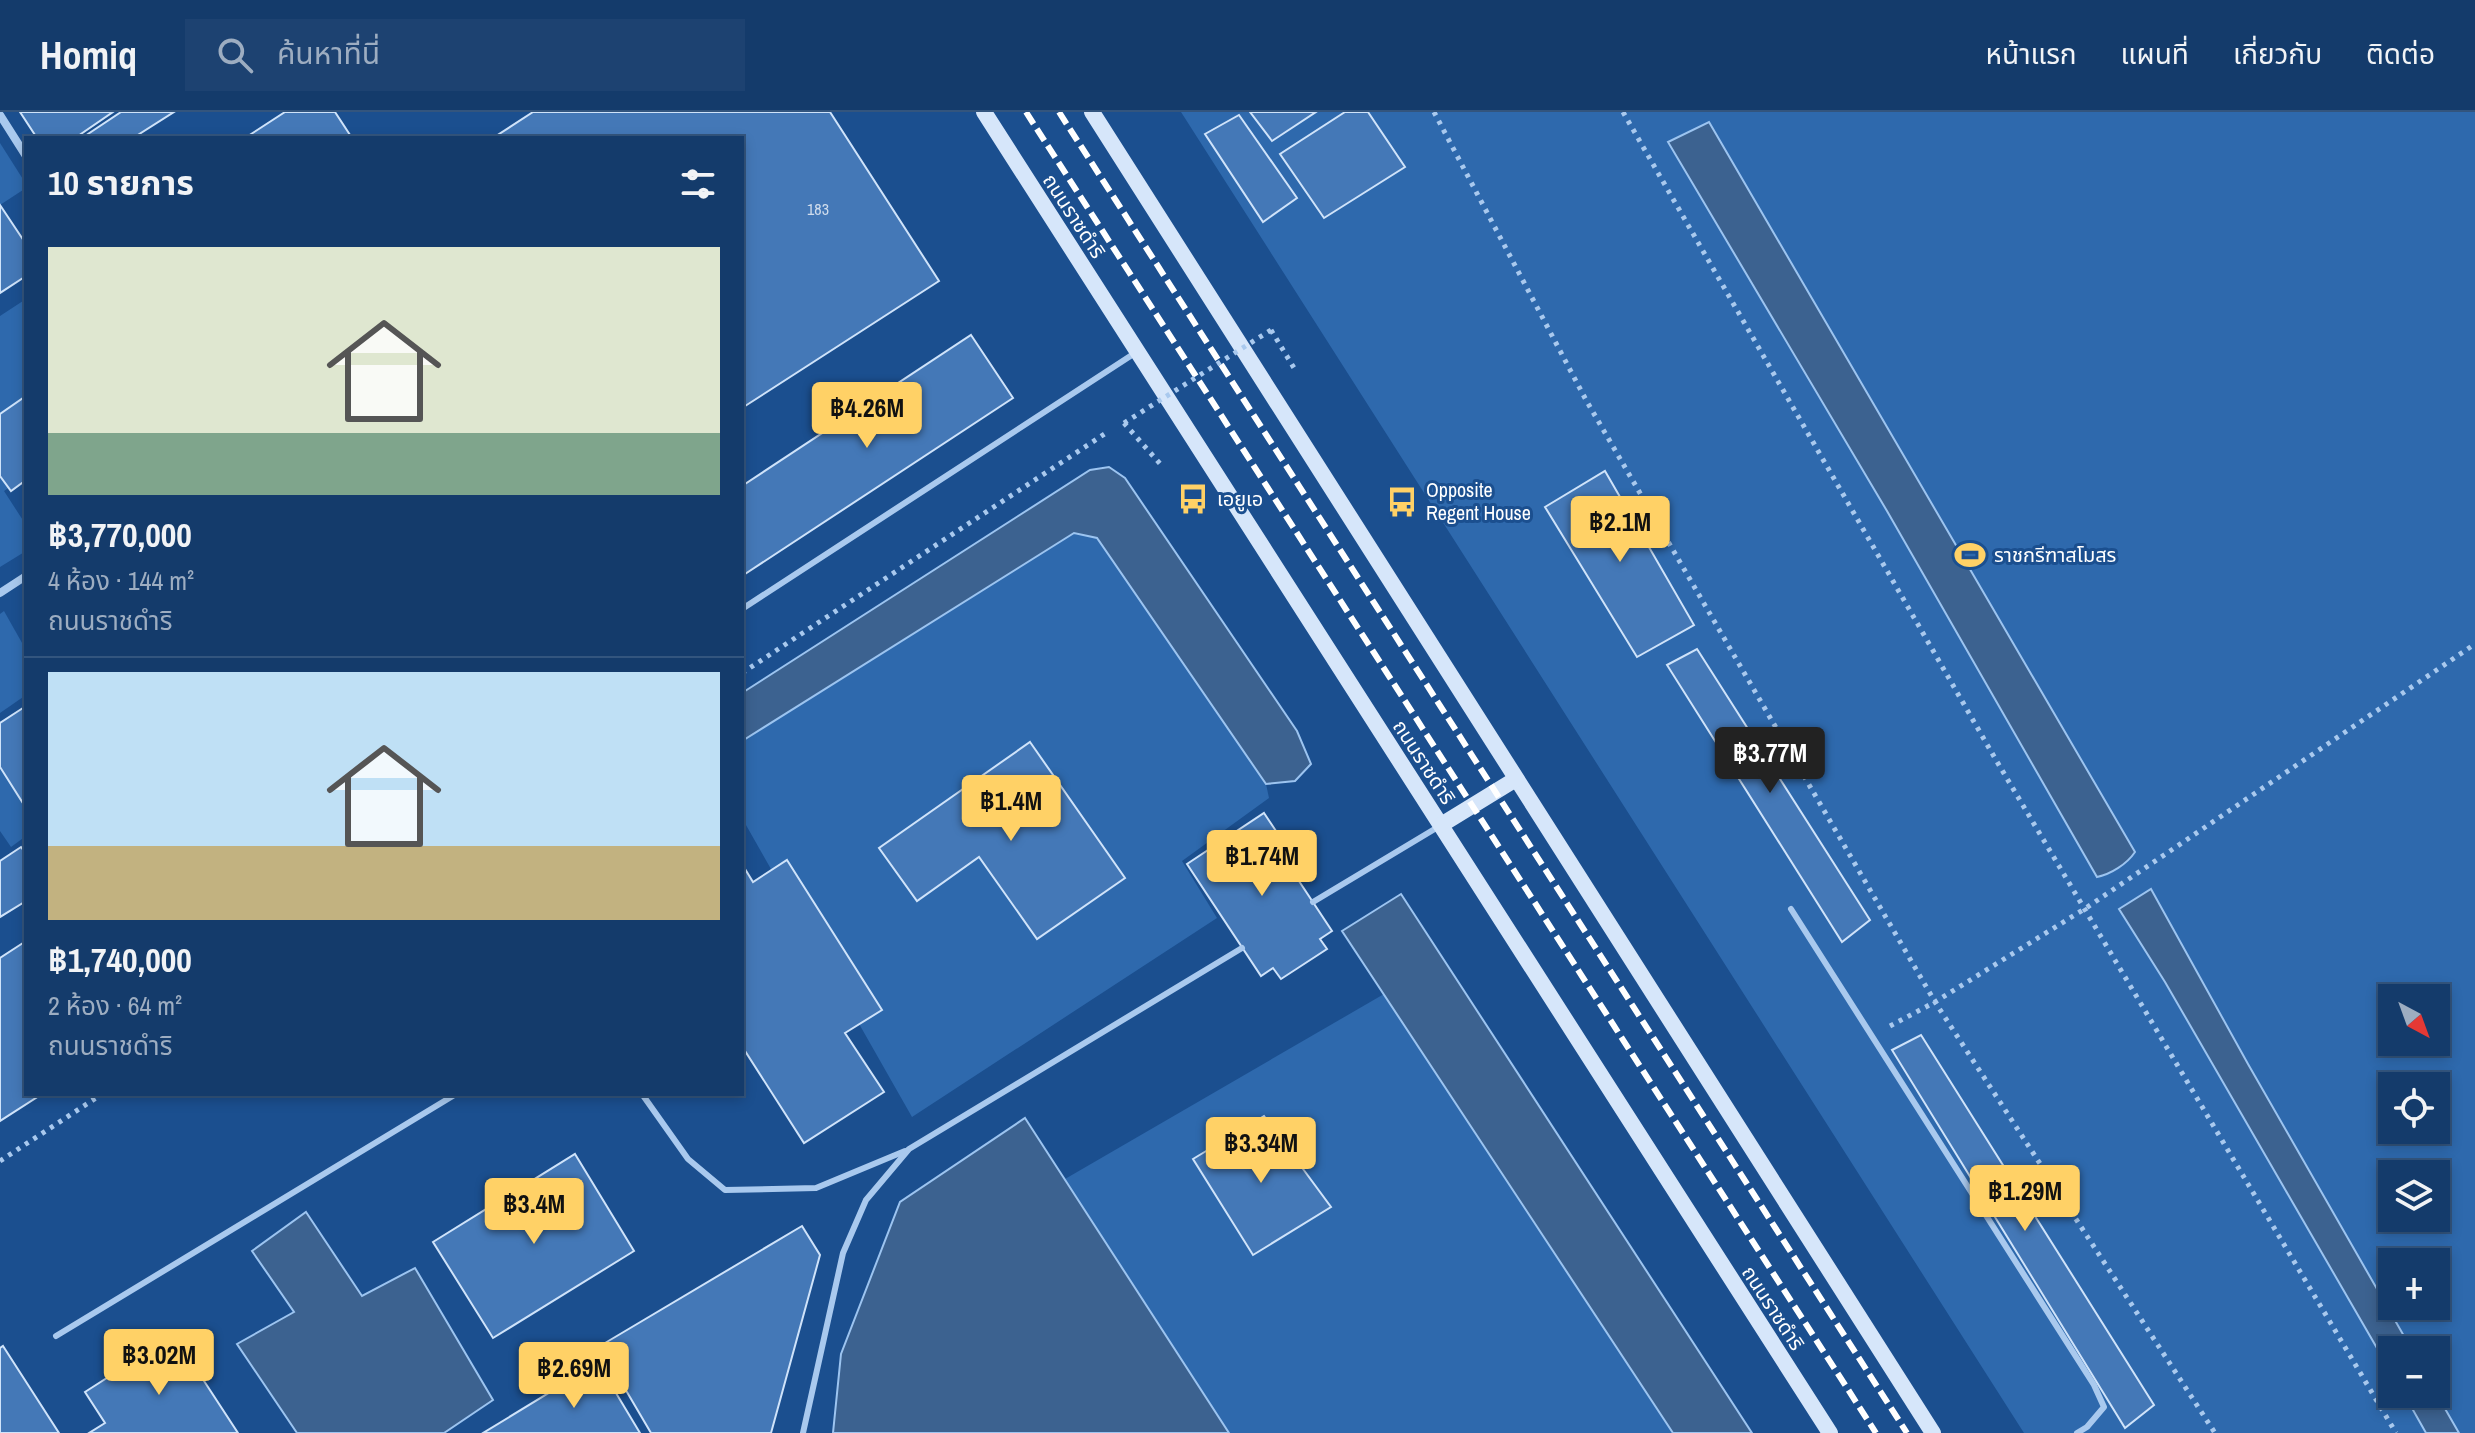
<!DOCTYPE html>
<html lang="th">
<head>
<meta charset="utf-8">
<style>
	:root { --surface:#143b6b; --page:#1d4271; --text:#f1f3f6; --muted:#9dadc1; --line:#33557e; --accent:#ffd166 }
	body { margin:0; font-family:"Archivo Narrow","Noto Sans Thai",sans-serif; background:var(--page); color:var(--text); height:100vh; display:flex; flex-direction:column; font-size:30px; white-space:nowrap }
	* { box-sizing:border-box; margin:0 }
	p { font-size:26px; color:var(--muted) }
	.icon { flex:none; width:44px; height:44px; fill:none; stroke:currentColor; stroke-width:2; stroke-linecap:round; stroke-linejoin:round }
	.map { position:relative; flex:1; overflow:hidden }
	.side { position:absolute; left:24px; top:24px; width:720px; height:960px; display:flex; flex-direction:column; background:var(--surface); border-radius:0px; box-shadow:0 4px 12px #0003,0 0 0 2px var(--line) }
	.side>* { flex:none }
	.needle { width:52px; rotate:139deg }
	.fabs { position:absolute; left:2378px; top:872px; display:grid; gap:16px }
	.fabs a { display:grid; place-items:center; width:72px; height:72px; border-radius:0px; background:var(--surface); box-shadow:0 4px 12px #0003,0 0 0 2px var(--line); font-size:40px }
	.price { position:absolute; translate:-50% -68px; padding:0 18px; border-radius:8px; background:var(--accent); color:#111; font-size:26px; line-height:52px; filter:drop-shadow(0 2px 4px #0008) }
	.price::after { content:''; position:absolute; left:50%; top:48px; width:24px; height:18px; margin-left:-12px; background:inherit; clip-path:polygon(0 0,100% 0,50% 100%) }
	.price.current { background:#222; color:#fff }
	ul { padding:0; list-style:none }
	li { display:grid; align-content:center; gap:16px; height:424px; padding:0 24px }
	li+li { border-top:2px solid var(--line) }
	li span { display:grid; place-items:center; height:248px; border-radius:0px; color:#555 }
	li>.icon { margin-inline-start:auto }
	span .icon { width:144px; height:144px; fill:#fffc; stroke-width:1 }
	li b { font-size:34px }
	h2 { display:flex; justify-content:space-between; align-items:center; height:96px; padding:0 24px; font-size:34px }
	header { display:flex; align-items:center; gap:48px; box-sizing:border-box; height:112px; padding:0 40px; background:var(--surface); border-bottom:2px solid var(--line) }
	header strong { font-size:38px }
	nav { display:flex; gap:44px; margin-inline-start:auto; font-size:28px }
	.search { width:560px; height:72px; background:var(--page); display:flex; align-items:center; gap:20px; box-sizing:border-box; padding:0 28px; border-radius:0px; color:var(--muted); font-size:30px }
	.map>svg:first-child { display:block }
	.green { fill:#2e69ad; fill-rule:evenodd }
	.water { fill:#3c6290; stroke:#9cc4f0; stroke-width:2 }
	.building { fill:#4478b7; stroke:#cfe3fa; stroke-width:2 }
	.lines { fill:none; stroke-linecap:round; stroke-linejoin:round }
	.path { stroke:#a9c9ee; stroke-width:5; stroke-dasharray:4 6; stroke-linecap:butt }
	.lane { stroke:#a9c9ee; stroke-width:6 }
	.street { stroke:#a9c9ee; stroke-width:8 }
	.secondary { stroke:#d6e6fa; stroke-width:16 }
	.rail { stroke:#fff; stroke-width:6; stroke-dasharray:14 6; stroke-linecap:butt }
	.path-bridge { stroke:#a9c9ee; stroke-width:5; stroke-dasharray:4 6; stroke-linecap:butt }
	.labels { text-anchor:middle; stroke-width:6; stroke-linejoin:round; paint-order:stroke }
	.number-label { font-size:16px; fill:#d0dded }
	.street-label { font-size:20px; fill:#fff; stroke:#1b4f8f }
	.poi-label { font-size:20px; fill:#fff; stroke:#1b4f8f; text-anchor:start }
</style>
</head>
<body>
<header>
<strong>Homiq</strong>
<div class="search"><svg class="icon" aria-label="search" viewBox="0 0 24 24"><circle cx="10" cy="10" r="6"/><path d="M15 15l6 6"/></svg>ค้นหาที่นี่</div>
<nav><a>หน้าแรก</a><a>แผนที่</a><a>เกี่ยวกับ</a><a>ติดต่อ</a></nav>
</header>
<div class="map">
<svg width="2475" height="1321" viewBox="0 0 2475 1321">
	<rect width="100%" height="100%" fill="#1b4f8f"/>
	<g class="green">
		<path d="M1181 0H2475V1321H2024ZM2392 886H2436V930H2392ZM2392 974H2436V1018H2392ZM2392 1062H2436V1106H2392ZM2392 1150H2436V1194H2392ZM2392 1238H2436V1282H2392Z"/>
		<path d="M0 31 26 72V76L0 93Z"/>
		<path d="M26 187V364L4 379 26 413V439L0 455V204Z"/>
		<path d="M1073 421 1097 426 1266 672 1269 686 1182 749 1217 806 912 1005 742 706V629Z"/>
		<path d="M4 499 26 538V583L0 601V502Z"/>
		<path d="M0 632 26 674V724L11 735 0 719Z"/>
		<path d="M1384 882 1673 1321H1229L1065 1067Z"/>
	</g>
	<g class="water">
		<path d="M1709 10 2135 740C2127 752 2111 762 2097 765L1887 399 1668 30Z"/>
		<path d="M1109 355 1125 366 1297 619 1311 652 1295 669 1266 672 1097 426 1074 421 742 629V581L1090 358Z"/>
		<path d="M2151 777 2248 952 2412 1238H2392V1262L2165 870 2119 797Z"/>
		<path d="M1401 782 1752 1321H1673L1342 819Z"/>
		<path d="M1025 1006 1229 1321H833L841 1242 900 1090Z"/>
		<path d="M306 1100 362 1184 415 1156 493 1288 444 1321H297L237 1232 294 1200 252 1139Z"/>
		<path d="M2436 1281 2459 1321H2426L2404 1282Z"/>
	</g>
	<g class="building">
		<path d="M20 0H113L75 26H37Z"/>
		<path d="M121 0H174L133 26H82Z"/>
		<path d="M285 0H335L352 26H245Z"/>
		<path d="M533 0H830L939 169 742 296V26H493Z"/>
		<path d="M1250 0H1316L1272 29Z"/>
		<path d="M1345 0H1368L1405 55 1324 106 1280 42Z"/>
		<path d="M1239 3 1297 86 1263 110 1205 22Z"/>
		<path d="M0 93 26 132V164L0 181Z"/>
		<path d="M971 223 1013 286 742 464V374Z"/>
		<path d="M26 284V368L11 379 0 364V302Z"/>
		<path d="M1605 359 1694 513 1637 545 1545 395Z"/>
		<path d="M1697 537 1870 808 1842 830 1667 553Z"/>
		<path d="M26 594V696L0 655V611Z"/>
		<path d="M1030 630 1125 766 1037 827 979 745 917 789 879 736Z"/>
		<path d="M1264 701 1298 752 1293 760 1332 819 1320 827 1327 837 1281 867 1273 856 1261 864 1187 752Z"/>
		<path d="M21 735 26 742V789L0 805V749Z"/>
		<path d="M787 748 882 898 845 921 884 980 804 1031 745 939 742 941V752L753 770Z"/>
		<path d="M26 829V982H42L0 1009V846Z"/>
		<path d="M1921 923 2154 1293 2125 1316 1892 938Z"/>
		<path d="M1264 1004 1331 1095 1253 1143 1193 1047Z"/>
		<path d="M575 1042 634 1139 493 1226 433 1130Z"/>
		<path d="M802 1114 820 1143 771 1321H651L600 1234Z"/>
		<path d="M174 1223 238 1321H89L105 1311 85 1280Z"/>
		<path d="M3 1234 59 1321H0V1236Z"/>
		<path d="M598 1251 640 1321H483Z"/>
	</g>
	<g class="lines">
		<g class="path">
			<path d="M1434 0 1586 288 1935 890 2215 1321"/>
			<path d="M1623 0 1996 648 2396 1321"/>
			<path d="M1271 218 1294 256"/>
			<path d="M1124 311 1162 354"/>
			<path d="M742 561 1109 319"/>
			<path d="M1890 914 1935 890 2086 796 2475 532"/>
			<path d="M0 1049 102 982"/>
		</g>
		<g class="lane">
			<path d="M742 497 1135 241"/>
			<path d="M1313 790 1438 715"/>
			<path d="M1791 797 2094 1273 2104 1295 2087 1315 2077 1321"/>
			<path d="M642 982 688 1047 725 1078 816 1076 905 1039"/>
			<path d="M56 1224 456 982"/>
			<path d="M803 1321 843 1141 866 1088 909 1037 1242 836"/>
		</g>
		<g class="street">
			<path d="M0 3 26 44"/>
			<path d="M0 481 26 464"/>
		</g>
		<g class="secondary">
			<path d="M984 0 1830 1321"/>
			<path d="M1092 0 1933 1321"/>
			<path d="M1441 713 1516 667"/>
		</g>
		<g class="rail">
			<path d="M1026 0 1876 1321"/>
			<path d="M1059 0 1907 1321"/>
		</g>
		<path class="path-bridge" d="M1124 311 1271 218"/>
	</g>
	<defs>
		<g id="bus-bare" transform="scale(2.4)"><path d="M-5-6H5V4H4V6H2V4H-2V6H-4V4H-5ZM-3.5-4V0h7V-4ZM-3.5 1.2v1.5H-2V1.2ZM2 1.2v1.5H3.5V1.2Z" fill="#ffd166" stroke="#1b4f8f" stroke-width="2.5" paint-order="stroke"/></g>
		<g id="stadium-bare" transform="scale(2.4)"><path d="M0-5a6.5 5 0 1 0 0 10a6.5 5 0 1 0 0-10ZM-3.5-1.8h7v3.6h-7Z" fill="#ffd166" stroke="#1b4f8f" stroke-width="2.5" paint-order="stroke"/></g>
	</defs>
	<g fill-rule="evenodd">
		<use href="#bus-bare" x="1193" y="387"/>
		<use href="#bus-bare" x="1402" y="390"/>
		<use href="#stadium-bare" x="1970" y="443"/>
	</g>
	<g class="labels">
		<g class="number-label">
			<text x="818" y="103">183</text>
		</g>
		<g class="street-label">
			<text transform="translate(1074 104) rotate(57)" y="7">ถนนราชดำริ</text>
			<text transform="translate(1424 650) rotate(57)" y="7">ถนนราชดำริ</text>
			<text transform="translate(1773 1196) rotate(57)" y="7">ถนนราชดำริ</text>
		</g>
		<g class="poi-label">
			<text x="1426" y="385">Opposite<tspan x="1426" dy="23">Regent House</tspan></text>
			<text x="1217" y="394">เอยูเอ</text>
			<text x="1994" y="450">ราชกรีฑาสโมสร</text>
		</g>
	</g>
</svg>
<div class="fabs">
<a><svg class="needle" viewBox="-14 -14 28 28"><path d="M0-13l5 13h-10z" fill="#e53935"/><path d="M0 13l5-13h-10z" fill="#9dadc1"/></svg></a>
<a><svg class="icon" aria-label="locate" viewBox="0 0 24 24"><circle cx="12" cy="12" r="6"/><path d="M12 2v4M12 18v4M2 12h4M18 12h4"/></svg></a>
<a><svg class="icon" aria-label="layers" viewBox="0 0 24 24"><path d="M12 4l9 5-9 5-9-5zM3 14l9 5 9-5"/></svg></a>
<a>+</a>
<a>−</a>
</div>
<b class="price" style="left:867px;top:338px">฿4.26M</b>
<b class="price" style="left:1620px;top:452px">฿2.1M</b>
<b class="price current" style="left:1770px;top:683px">฿3.77M</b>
<b class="price" style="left:1011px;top:731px">฿1.4M</b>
<b class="price" style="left:1262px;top:786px">฿1.74M</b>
<b class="price" style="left:1261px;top:1073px">฿3.34M</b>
<b class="price" style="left:2025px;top:1121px">฿1.29M</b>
<b class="price" style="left:534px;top:1134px">฿3.4M</b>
<b class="price" style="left:159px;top:1285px">฿3.02M</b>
<b class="price" style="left:574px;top:1298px">฿2.69M</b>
<section class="side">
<h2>10 รายการ<svg class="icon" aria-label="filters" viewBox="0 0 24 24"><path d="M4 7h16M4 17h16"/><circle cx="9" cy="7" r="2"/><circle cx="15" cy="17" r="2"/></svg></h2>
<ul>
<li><span style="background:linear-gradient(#dfe7d0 75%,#7fa58c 0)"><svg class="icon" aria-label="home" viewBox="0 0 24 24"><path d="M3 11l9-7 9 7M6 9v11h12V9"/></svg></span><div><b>฿3,770,000</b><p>4 ห้อง · 144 m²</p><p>ถนนราชดำริ</p></div></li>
<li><span style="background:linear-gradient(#bfe0f5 70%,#c2b280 0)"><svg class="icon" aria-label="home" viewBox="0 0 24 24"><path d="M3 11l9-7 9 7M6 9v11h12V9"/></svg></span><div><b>฿1,740,000</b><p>2 ห้อง · 64 m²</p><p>ถนนราชดำริ</p></div></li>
</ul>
</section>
</div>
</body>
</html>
